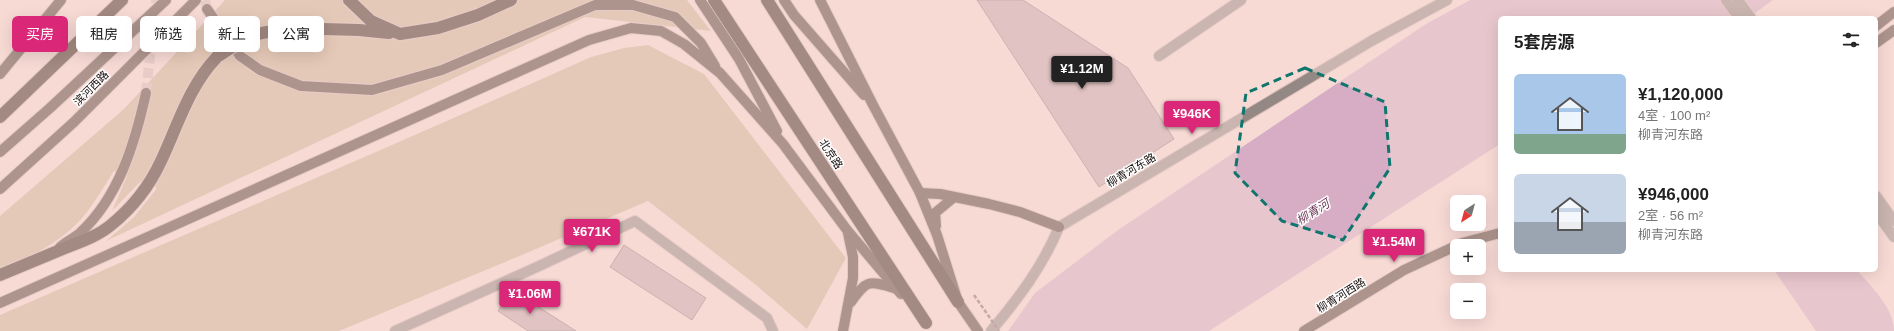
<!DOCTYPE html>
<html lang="zh">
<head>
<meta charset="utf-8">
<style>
	:root { --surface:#fff; --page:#f6f6f6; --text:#222; --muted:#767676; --accent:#db2777 }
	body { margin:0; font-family:Arial,"Noto Sans SC",sans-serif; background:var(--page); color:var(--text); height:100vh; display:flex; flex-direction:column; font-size:15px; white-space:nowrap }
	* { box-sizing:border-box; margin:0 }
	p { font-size:13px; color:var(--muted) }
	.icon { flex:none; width:22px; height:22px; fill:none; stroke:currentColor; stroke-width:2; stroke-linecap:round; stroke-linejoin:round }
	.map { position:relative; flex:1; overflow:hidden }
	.side { position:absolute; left:1498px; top:16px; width:380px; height:256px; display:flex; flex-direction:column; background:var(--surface); border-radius:6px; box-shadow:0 4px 16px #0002 }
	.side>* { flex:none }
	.guide { position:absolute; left:12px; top:16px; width:380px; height:36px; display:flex; gap:8px }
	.needle { width:26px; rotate:216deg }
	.fabs { position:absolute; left:1450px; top:195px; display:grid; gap:8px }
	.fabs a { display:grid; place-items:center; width:36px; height:36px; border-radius:6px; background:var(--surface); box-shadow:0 4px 16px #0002; font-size:20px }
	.price { position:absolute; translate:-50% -34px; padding:0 9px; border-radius:4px; background:var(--accent); color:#fff; font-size:13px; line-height:26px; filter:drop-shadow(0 1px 2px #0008) }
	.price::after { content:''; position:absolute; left:50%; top:24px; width:12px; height:9px; margin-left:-6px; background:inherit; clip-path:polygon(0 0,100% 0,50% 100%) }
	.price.current { background:#222; color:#fff }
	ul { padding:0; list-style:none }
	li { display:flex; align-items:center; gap:12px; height:100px; padding:0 16px }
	li span { display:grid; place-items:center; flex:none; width:112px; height:80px; border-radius:6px; color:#555 }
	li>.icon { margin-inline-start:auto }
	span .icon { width:48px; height:48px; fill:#fffc; stroke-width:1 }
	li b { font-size:17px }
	h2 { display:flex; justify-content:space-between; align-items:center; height:48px; padding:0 16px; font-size:17px }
	.chip { padding:0 14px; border-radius:6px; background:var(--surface); box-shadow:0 4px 16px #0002; font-size:14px; line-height:36px }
	.chip.current { background:var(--accent); color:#fff }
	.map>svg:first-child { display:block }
	.green { fill:#cfb395 }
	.water { fill:#d6adc4 }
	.building { fill:#c4a7ac; stroke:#997d82 }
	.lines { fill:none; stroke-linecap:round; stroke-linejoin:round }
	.major-tunnel { stroke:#d6bbb7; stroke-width:10; stroke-dasharray:10 5; stroke-linecap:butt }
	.minor-casing { stroke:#d4b9b5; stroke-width:12 }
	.major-casing { stroke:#d4b9b5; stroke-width:12 }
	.highway-casing { stroke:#d4b9b5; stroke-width:14 }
	.minor { stroke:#938883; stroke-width:10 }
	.major { stroke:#534137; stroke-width:10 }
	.highway { stroke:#3c281e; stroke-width:12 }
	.highway-bridge-casing { stroke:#d4b9b5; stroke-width:14; stroke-linecap:butt }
	.path-bridge { stroke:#84706d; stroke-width:2.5; stroke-dasharray:4 2; stroke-linecap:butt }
	.highway-bridge { stroke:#3c281e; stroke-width:12 }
	.marked { fill:none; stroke:#0f766e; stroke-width:3; stroke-dasharray:8 5; stroke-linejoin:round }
	.labels { text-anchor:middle; stroke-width:3; stroke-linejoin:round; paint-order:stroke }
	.street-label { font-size:11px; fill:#150b0a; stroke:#fff }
	.water-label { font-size:12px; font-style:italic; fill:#6c3858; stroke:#fff }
</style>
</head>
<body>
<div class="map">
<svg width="1894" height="331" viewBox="0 0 1894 331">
	<rect width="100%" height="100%" fill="#f8dad5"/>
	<g class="green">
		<path d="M225 0H687L711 31 585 17 106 241 134 217 157 188 141 181 112 211 127 176 114 171C105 185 97 199 87 212 65 241 32 256 0 269V216L124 109Z"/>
		<path d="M648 45 704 74 846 258 807 329 756 285 648 201 522 255 339 331H0V315C197 229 395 145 591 57L624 48Z"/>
	</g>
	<g class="water">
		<path d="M1470 0H1773L1748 18H1500V144L1209 331H1008L1035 293 1118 230 1426 24Z"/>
		<path d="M1774 270H1857C1871 287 1894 307 1894 331H1816Z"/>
	</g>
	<g class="building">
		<path d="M977 0H1023L1128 68 1174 139 1099 187Z"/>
		<path d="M624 245 706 298 692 320 610 267Z"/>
		<path d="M512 290 576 331H528L498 311Z"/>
	</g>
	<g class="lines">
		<g class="major-tunnel">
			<path d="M205 0 207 9"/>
			<path d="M146 93 156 0"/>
		</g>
		<g class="minor-casing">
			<g id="minor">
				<path d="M1726 0 1739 18"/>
				<path d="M1738 0 1751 18"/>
				<path d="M1159 56 1241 0"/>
				<path d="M1876 196 1894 221"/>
				<path d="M1876 212 1894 237"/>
				<path d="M395 331 537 267 635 221 767 318 773 331"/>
				<path d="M991 331C1018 299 1043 266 1059 227L1373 40 1447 0"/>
			</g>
		</g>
		<g class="major-casing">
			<g id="major">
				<path d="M700 0 739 59 777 131"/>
				<path d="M784 0 794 15 864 95"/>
				<path d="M820 0 873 105 920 193 937 235 958 302 978 331"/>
				<path d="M207 9 240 56 260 70 301 86 372 90 442 70 595 5H633L675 17 701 43 715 66"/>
				<path d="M1876 26 1894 12"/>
				<path d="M1876 43 1894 30"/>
				<path d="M0 74 61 0"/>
				<path d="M0 152 50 108 166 0"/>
				<path d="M0 189 74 122 196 0"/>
				<path d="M920 193 940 194 989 204 1020 212 1059 227"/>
				<path d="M936 226 935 213 953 198"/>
				<path d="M60 247C66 242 74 238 80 233 119 197 135 143 146 93"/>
				<path d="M851 302C868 278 870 281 897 289"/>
				<path d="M0 303 589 40 631 28 661 31 684 44 720 73 783 144 847 230 901 294"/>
				<path d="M843 331 853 278V257L848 233"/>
				<path d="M1304 331 1404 270 1462 243 1500 233"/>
			</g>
		</g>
		<g class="highway-casing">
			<g id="highway">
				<path d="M349 0 371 21 400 34 438 28 478 15 511 0"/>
				<path d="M714 0 926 323"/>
				<path d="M767 0 958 302"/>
				<path d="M257 34 287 28 359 30 389 33"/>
				<path d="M0 117 122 0"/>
				<path d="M0 275C22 266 43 257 65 248 80 242 98 236 111 225 132 208 150 185 161 161 178 125 189 86 217 57"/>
			</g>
		</g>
		<use href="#minor" class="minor"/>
		<use href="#major" class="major"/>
		<use href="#highway" class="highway"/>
		<g class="highway-bridge-casing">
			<path id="highway-bridge" d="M217 57 240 42 257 34"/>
		</g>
		<path class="path-bridge" d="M974 295 999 331"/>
		<use href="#highway-bridge" class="highway-bridge"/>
	</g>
	<path d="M0 0H1894V331H0ZM1305 68 1385 102 1390 168 1343 240 1282 221 1235 173 1246 93Z" fill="#f8dad5" fill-opacity=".55" fill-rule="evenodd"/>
	<path class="marked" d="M1305 68 1385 102 1390 168 1343 240 1282 221 1235 173 1246 93Z"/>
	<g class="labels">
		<g class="street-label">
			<text transform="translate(91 88) rotate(-45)" y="4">滨河西路</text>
			<text transform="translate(831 154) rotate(57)" y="4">北京路</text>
			<text transform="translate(1131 170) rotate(-31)" y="4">柳青河东路</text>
			<text transform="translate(1341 295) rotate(-32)" y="4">柳青河西路</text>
		</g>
		<g class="water-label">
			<text transform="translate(1313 212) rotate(-32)" y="4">柳青河</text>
		</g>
	</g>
</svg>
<div class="fabs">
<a><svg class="needle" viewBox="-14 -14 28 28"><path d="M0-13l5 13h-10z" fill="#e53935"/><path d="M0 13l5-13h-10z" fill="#767676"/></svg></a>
<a>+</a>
<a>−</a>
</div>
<b class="price current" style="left:1082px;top:90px">¥1.12M</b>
<b class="price" style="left:1192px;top:135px">¥946K</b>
<b class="price" style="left:592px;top:253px">¥671K</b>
<b class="price" style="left:1394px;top:263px">¥1.54M</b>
<b class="price" style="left:530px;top:315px">¥1.06M</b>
<div class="guide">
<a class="chip current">买房</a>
<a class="chip">租房</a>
<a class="chip">筛选</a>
<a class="chip">新上</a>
<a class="chip">公寓</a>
</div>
<section class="side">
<h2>5套房源<svg class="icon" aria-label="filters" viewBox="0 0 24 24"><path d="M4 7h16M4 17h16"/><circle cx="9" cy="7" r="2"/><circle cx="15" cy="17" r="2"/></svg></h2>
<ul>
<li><span style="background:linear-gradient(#a9c7e8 75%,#7fa58c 0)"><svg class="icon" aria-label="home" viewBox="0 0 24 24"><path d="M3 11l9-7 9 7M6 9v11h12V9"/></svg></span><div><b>¥1,120,000</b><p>4室 · 100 m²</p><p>柳青河东路</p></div></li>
<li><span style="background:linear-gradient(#c9d6e8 60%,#9aa5b1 0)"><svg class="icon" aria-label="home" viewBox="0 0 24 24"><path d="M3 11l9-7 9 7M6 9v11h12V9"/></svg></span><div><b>¥946,000</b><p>2室 · 56 m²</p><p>柳青河东路</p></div></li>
</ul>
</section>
</div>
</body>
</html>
